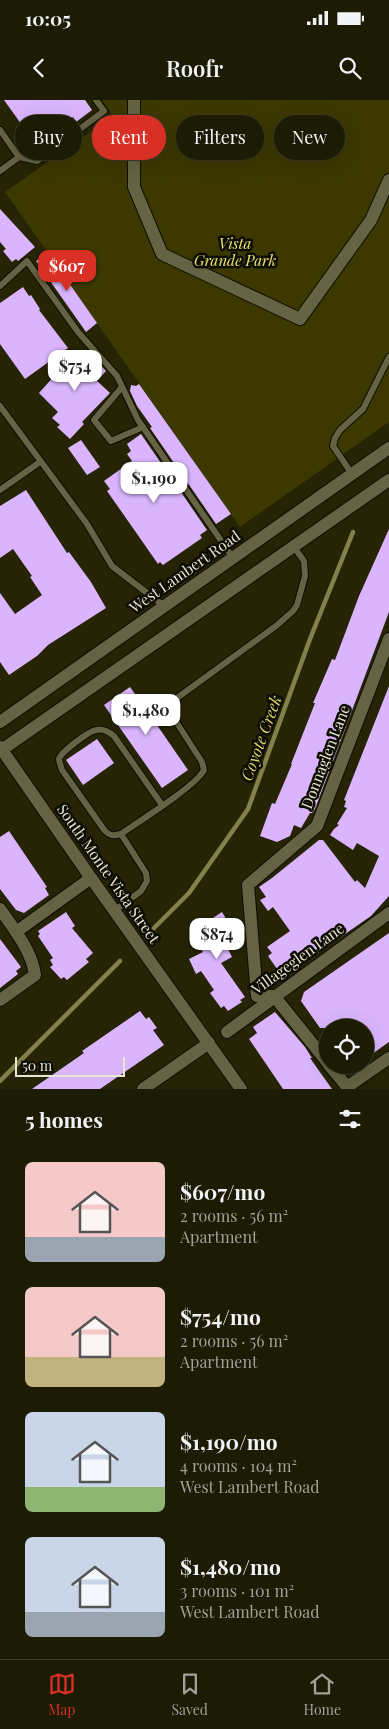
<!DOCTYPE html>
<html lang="en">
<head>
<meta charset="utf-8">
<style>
	:root { --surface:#1c1b04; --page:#25240e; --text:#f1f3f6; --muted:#a0a19a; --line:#3a3926; --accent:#d93025 }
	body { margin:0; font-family:"Playfair Display",serif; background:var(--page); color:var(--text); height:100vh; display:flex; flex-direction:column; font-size:19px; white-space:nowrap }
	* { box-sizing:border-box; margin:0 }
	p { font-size:16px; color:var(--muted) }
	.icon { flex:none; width:28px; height:28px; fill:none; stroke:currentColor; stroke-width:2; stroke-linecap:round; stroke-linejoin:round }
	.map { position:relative; height:989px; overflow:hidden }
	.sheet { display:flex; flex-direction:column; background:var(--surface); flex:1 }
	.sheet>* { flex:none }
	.banner { position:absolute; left:15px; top:15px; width:360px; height:45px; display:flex; gap:10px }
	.buttons { position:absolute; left:319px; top:919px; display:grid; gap:10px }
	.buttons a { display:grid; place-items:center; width:55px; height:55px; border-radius:50%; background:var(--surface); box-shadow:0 5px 20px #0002,0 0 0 1px var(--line); font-size:25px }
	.scale { position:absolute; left:15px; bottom:12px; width:110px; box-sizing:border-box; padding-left:5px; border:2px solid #e6e6d4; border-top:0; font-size:14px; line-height:18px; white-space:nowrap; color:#e6e6d4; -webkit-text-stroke:4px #0e0d03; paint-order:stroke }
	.price { position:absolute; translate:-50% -42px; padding:0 11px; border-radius:10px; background:#fff; color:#222; font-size:16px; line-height:32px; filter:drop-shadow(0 1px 2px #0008) }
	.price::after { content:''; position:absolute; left:50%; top:30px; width:15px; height:11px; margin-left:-8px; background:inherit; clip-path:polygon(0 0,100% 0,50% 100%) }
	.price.selected { background:var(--accent); color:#fff }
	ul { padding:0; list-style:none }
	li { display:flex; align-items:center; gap:15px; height:125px; padding:0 25px }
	li span { display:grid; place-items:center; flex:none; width:140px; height:100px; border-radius:8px; color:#555 }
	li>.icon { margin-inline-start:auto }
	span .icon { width:60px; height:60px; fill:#fffc; stroke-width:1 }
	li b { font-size:21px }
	h2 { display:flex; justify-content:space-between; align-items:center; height:60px; padding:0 25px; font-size:21px }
	.tag { padding:0 18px; border-radius:22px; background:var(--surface); box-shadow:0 5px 20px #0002,0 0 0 1px var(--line); font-size:18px; line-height:45px }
	.tag.selected { background:var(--accent); color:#fff }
	.status { display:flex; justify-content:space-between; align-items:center; height:35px; padding:0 25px; background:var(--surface); direction:ltr }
	.status svg { height:14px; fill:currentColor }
	header { display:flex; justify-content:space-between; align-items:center; height:65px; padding:0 25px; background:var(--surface); font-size:22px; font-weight:600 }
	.tabs { display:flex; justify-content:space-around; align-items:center; height:70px; border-top:1px solid var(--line); background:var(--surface); font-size:14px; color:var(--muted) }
	.tabs a { display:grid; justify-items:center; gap:2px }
	.tabs .selected { color:var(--accent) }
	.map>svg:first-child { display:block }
	.green { fill:#3c3800 }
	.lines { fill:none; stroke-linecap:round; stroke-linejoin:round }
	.stream { stroke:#83804b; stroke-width:4.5 }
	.building { fill:#dab5fe }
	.lane-casing { stroke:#0f0d00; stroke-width:8 }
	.street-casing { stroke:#0f0d00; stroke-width:14 }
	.secondary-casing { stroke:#0f0d00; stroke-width:14 }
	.lane { stroke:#656343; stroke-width:6 }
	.street { stroke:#656343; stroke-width:12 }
	.secondary { stroke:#656343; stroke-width:12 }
	.labels { text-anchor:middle; stroke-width:5; stroke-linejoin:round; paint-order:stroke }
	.park-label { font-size:15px; font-style:italic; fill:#ece572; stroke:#0e0d03 }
	.street-label { font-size:15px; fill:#e6e6d4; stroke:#0e0d03 }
	.water-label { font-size:16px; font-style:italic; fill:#e3dc69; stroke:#0e0d03 }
</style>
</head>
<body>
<div class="status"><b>10:05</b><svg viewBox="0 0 49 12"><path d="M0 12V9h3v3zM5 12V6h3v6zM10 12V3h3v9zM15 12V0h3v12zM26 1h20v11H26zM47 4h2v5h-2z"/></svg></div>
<header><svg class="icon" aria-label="back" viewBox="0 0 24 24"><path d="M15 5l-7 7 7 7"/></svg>Roofr<svg class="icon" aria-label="search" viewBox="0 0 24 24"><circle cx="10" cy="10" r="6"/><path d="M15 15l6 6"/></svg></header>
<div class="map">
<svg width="389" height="989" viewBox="0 0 389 989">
	<rect width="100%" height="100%" fill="#262405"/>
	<path class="green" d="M102 0H389V322L240 427 5 92 113 16Z"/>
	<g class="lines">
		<g class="stream">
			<path d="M153 829 189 793 248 709 310 539 353 432"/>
			<path d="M0 981 120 861"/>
		</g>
	</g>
	<g class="building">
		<path d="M4 0H85L92 10 76 22 73 17 54 30 58 35 34 51 20 31 24 28Z"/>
		<path d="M0 109 35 147 18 161 16 159 12 162 3 151 6 149 0 142Z"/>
		<path d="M48 153 97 223 86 232 36 161Z"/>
		<path d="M23 187 29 196 31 195 40 209 39 210 68 248 25 279 0 244V203Z"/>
		<path d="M87 250 106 271 97 281 110 293 82 322 84 324 70 339 57 327 60 325 52 318 58 312 39 293 73 255 77 261Z"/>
		<path d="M139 284 231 414 216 424 150 328 152 327 137 306 130 291 131 285 136 286Z"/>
		<path d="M141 334 207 430 200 435 202 438 163 465 160 462 158 464 135 431 107 391 110 389 104 381 132 361 127 354 131 351 127 344Z"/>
		<path d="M81 340 100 367 87 375 68 348Z"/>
		<path d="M26 390 67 453 69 452 91 482 106 508 48 545 37 556 9 575 0 562V493L15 514 42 495 30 477 32 476 13 449 0 458V406Z"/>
		<path d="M389 429V512L315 709 312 713H310L301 728 294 725 290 736 277 742 260 736 272 703 275 704 292 664H291L315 603H313L332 559 335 560 359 496Z"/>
		<path d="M389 586V796L371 816 293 870 282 876 268 856 272 853 267 847 290 831 273 807 268 811 260 800 266 797 259 787 272 778 319 740H323L355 782 357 780 365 788 379 756 357 743 353 750 330 735 334 729 339 725 337 724 347 708 344 707 346 701 344 700Z"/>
		<path d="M130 587 140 601 147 596 157 610 150 615 188 670 162 688 104 605Z"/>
		<path d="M97 639 114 663 83 685 66 660Z"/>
		<path d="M9 731 34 768 47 787 45 788 49 795 24 813 16 810 0 789V737Z"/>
		<path d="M66 812 75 826 72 828 93 853 86 859 89 862 67 880 64 877 61 879 50 867 53 865 50 860 53 858 38 836 40 834 38 831Z"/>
		<path d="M222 812 240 842 228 849 232 857 221 863 245 897 240 900 242 902 228 911 224 906 221 908 210 893 214 890 201 871 196 874 189 859 203 852 190 833Z"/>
		<path d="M389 833V942L365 959V928H320L301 901 304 892Z"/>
		<path d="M0 839 21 867 16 871 18 874 0 888Z"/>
		<path d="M140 911 146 919 149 917 157 928 153 930 164 945 100 989H32L84 953 82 951Z"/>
		<path d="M275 912 305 947 312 958H310L332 989H283L249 939 257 933 253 927Z"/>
	</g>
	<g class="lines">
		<g class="lane-casing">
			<g id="lane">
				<path d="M0 30 19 57"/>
				<path d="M0 71 19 57 37 61 104 11 96 0"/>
				<path d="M0 186 27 161 78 232 117 276 138 320 233 458"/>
				<path d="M122 287 94 320 111 341 143 327"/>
				<path d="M0 306 87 424 112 466 164 506"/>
				<path d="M352 374 333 346 335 338 340 330 363 309 389 257"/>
				<path d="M0 390 40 362"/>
				<path d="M162 705 114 636C109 632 103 628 96 630 89 631 61 652 59 659 59 662 61 666 62 670L105 731C110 736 113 736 121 734 138 722 196 686 204 670L202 662 166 606 276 526 293 511 297 505 305 476 304 461 294 447"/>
				<path d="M114 811 141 791 147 781 146 773 121 734"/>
			</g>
		</g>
		<g class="street-casing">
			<g id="street">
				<path d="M134 0V87L162 154 300 219 371 120 389 80"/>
				<path d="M0 647 91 778 241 989"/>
				<path d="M0 809C14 829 32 851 35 875L0 900"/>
				<path d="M16 832 91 778"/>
				<path d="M227 932 389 813"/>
				<path d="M328 963 274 896H257L248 785 317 726 389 539"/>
				<path d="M329 965 349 989"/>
				<path d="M347 987 389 958"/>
				<path d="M143 989 209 943"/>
			</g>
		</g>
		<g class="secondary-casing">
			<g id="secondary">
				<path d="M0 622 389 348"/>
				<path d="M0 651 389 380"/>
			</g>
		</g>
		<use href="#lane" class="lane"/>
		<use href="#street" class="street"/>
		<use href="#secondary" class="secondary"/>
	</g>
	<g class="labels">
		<g class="park-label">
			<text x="235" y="149">Vista<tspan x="235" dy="17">Grande Park</tspan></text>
		</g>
		<g class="street-label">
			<text transform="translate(185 472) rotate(-35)" y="5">West Lambert Road</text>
			<text transform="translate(326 657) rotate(-69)" y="5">Donnaglen Lane</text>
			<text transform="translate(108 774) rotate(55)" y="5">South Monte Vista Street</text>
			<text transform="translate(298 859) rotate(-36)" y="5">Villageglen Lane</text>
		</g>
		<g class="water-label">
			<text transform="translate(261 638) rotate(-70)" y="6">Coyote Creek</text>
		</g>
	</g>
</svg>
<div class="buttons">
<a><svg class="icon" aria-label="locate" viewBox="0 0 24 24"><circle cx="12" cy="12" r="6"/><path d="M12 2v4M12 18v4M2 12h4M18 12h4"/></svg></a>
</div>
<div class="scale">50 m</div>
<b class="price selected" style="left:67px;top:192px">$607</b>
<b class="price" style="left:75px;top:292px">$754</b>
<b class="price" style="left:154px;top:404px">$1,190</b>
<b class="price" style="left:146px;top:636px">$1,480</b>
<b class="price" style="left:217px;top:860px">$874</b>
<div class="banner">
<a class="tag">Buy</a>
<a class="tag selected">Rent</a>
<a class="tag">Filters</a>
<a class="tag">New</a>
</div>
</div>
<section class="sheet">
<h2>5 homes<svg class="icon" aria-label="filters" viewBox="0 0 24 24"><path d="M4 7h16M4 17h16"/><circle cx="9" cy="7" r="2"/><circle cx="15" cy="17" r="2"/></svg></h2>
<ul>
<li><span style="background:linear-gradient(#f6c9c9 75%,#9aa5b1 0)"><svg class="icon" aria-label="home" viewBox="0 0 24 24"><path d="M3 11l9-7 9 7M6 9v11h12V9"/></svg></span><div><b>$607/mo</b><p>2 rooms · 56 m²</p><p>Apartment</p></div></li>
<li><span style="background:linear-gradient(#f6c9c9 70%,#c2b280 0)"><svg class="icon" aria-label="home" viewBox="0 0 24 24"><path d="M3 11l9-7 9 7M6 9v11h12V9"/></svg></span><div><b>$754/mo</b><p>2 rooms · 56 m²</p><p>Apartment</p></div></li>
<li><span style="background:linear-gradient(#c9d6e8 75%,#8fb573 0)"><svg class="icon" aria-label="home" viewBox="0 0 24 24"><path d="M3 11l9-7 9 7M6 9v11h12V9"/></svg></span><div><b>$1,190/mo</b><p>4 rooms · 104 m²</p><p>West Lambert Road</p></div></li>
<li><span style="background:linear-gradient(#c9d6e8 75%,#9aa5b1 0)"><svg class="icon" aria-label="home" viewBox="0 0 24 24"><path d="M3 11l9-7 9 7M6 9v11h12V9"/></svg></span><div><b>$1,480/mo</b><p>3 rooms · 101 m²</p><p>West Lambert Road</p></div></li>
</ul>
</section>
<nav class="tabs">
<a class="selected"><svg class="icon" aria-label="map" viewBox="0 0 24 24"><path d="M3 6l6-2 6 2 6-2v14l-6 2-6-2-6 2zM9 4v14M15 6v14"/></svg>Map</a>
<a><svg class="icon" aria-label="saved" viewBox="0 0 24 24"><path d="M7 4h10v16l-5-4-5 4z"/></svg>Saved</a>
<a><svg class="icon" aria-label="home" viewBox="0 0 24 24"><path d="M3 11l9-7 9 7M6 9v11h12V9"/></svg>Home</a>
</nav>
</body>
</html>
